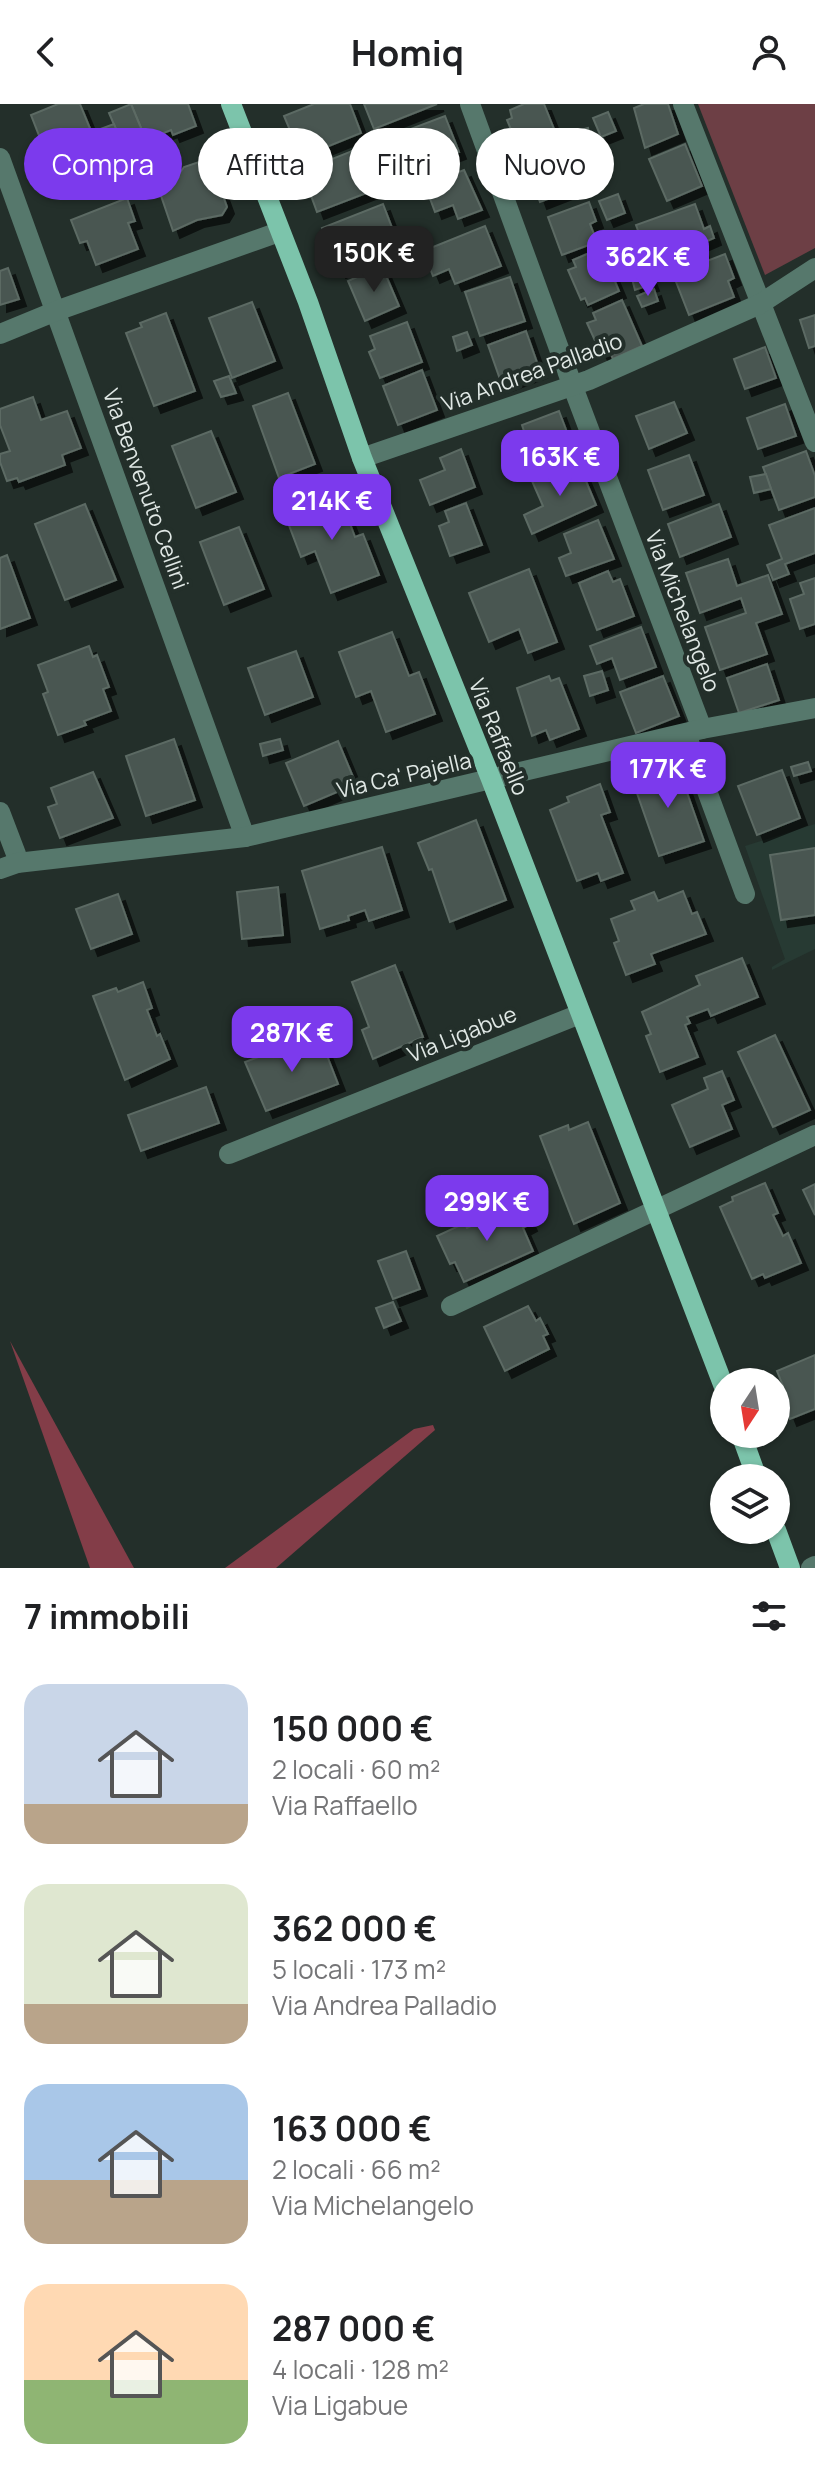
<!DOCTYPE html>
<html lang="it">
<head>
<meta charset="utf-8">
<style>
	:root { --surface:#fff; --page:#f6f6f6; --text:#202124; --muted:#757577; --accent:#7c3aed }
	body { margin:0; font-family:Manrope,sans-serif; background:var(--page); color:var(--text); height:100vh; display:flex; flex-direction:column; font-size:30px; white-space:nowrap }
	* { box-sizing:border-box; margin:0 }
	p { font-size:26px; color:var(--muted) }
	.icon { flex:none; width:44px; height:44px; fill:none; stroke:currentColor; stroke-width:2; stroke-linecap:round; stroke-linejoin:round }
	.map { position:relative; height:1464px; overflow:hidden }
	.drawer { display:flex; flex-direction:column; background:var(--surface); flex:1 }
	.drawer>* { flex:none }
	.guide { position:absolute; left:24px; top:24px; width:768px; height:72px; display:flex; gap:16px }
	.needle { width:52px; rotate:192deg }
	.buttons { position:absolute; left:710px; top:1264px; display:grid; gap:16px }
	.buttons a { display:grid; place-items:center; width:80px; height:80px; border-radius:50%; background:var(--surface); box-shadow:0 2px 6px #0004; font-size:40px }
	.price { position:absolute; translate:-50% -68px; padding:0 18px; border-radius:16px; background:var(--accent); color:#fff; font-size:26px; line-height:52px; filter:drop-shadow(0 2px 4px #0008) }
	.price::after { content:''; position:absolute; left:50%; top:48px; width:24px; height:18px; margin-left:-12px; background:inherit; clip-path:polygon(0 0,100% 0,50% 100%) }
	.price.selected { background:#222; color:#fff }
	ul { padding:0; list-style:none }
	li { display:flex; align-items:center; gap:24px; height:200px; padding:0 24px }
	li span { display:grid; place-items:center; flex:none; width:224px; height:160px; border-radius:24px; color:#555 }
	li>.icon { margin-inline-start:auto }
	span .icon { width:96px; height:96px; fill:#fffc; stroke-width:1 }
	li b { font-size:34px }
	h2 { display:flex; justify-content:space-between; align-items:center; height:96px; padding:0 24px; font-size:34px }
	.chip { padding:0 28px; border-radius:36px; background:var(--surface); box-shadow:0 2px 6px #0004; font-size:28px; line-height:72px }
	.chip.selected { background:var(--accent); color:#fff }
	header { display:flex; justify-content:space-between; align-items:center; height:104px; padding:0 24px; background:var(--surface); font-size:36px; font-weight:700 }
	.map>svg:first-child { display:block }
	.built { fill:#273a33 }
	.green { fill:#6d3f45 }
	.forest { fill:#833d48 }
	.building { fill:#495651; stroke:#5c6a64; stroke-width:2; filter:url(#shadow) }
	.lines { fill:none; stroke-linecap:round; stroke-linejoin:round }
	.minor { stroke:#56786c; stroke-width:20 }
	.major { stroke:#7cc4ab; stroke-width:20 }
	.labels { text-anchor:middle; stroke-width:8; stroke-linejoin:round; paint-order:stroke }
	.street-label { font-size:22px; fill:#e0e8e5; stroke:#232f2a }
</style>
</head>
<body>
<header><svg class="icon" aria-label="back" viewBox="0 0 24 24"><path d="M15 5l-7 7 7 7"/></svg>Homiq<svg class="icon" aria-label="person" viewBox="0 0 24 24"><circle cx="12" cy="8" r="4"/><path d="M4 21q1-7 8-7t8 7"/></svg></header>
<div class="map">
<svg width="815" height="1464" viewBox="0 0 815 1464">
	<defs>
		<filter id="shadow"><feDropShadow dx="7" dy="7" stdDeviation="0" flood-color="#0009"/></filter>
	</defs>
	<rect width="100%" height="100%" fill="#232f2a"/>
	<path class="built" d="M815 720V845L772 866V863L785 855 745 742Z"/>
	<path class="green" d="M698 0H815V144L765 171Z"/>
	<g class="forest">
		<path d="M10 1237 134 1464H90Z"/>
		<path d="M433 1321 435 1326 276 1464H225L414 1325Z"/>
	</g>
	<g class="building">
		<path d="M58 0H80L103 56 56 75 31 11Z"/>
		<path d="M131 0H188L196 22 173 31 171 26 146 36Z"/>
		<path d="M131 0 146 36 124 44 109 9Z"/>
		<path d="M314 0H350L361 29 297 55 286 28 290 26 284 12Z"/>
		<path d="M364 0H437L374 25Z"/>
		<path d="M524 0H544L556 30 519 45 507 16 512 14 510 6Z"/>
		<path d="M644 0H668L678 30 645 44 634 4Z"/>
		<path d="M608 8 616 27 601 33 593 14Z"/>
		<path d="M445 12 459 48 445 53 447 56 427 64 425 59 410 64 405 50 382 59 390 80 317 108 302 67 365 42 363 34 372 31 374 39Z"/>
		<path d="M114 20 120 35 97 43 92 28Z"/>
		<path d="M588 24 593 41 579 44 574 28Z"/>
		<path d="M146 36 165 77 141 85 124 44Z"/>
		<path d="M685 40 702 82 667 97 649 55Z"/>
		<path d="M561 44 576 84 540 98 525 58Z"/>
		<path d="M202 57 209 84 222 89 227 103 222 111 197 116 173 127 157 80 177 73 184 63Z"/>
		<path d="M464 66 482 106 458 115 453 101 435 108 425 81Z"/>
		<path d="M618 90 625 109 607 116 599 97Z"/>
		<path d="M127 94 135 117 128 119 138 145 96 161 87 137 80 139 71 116Z"/>
		<path d="M589 98 596 117 590 120 597 138 562 151 548 113Z"/>
		<path d="M383 100 397 137 370 147 373 153 339 167 322 124Z"/>
		<path d="M695 100 704 125 710 122 714 134 700 140 702 148 673 159 670 151 650 159 636 121Z"/>
		<path d="M485 122 501 162 455 180 449 165 433 172 423 147Z"/>
		<path d="M601 144 619 187 588 201 585 194 581 196 568 166 576 163 573 156Z"/>
		<path d="M725 150 734 174 728 177 734 193 689 211 673 170Z"/>
		<path d="M382 162 399 202 365 217 348 177Z"/>
		<path d="M8 164 19 195 0 201V167Z"/>
		<path d="M647 167 652 180 635 186 631 171Z"/>
		<path d="M510 173 525 217 480 232 465 188Z"/>
		<path d="M654 185 658 197 642 203 637 192Z"/>
		<path d="M622 196 642 242 613 255 610 248 602 252 587 219 596 216 593 209Z"/>
		<path d="M252 198 275 257 232 274 209 214Z"/>
		<path d="M166 209 195 287 154 302 126 229 142 223 140 219Z"/>
		<path d="M815 211V242L809 244 800 216Z"/>
		<path d="M407 218 422 258 380 274 369 248 375 245 370 232Z"/>
		<path d="M526 227 540 267 502 281 488 241Z"/>
		<path d="M467 228 472 241 457 247 453 233Z"/>
		<path d="M765 243 776 274 745 285 734 255Z"/>
		<path d="M422 266 437 306 398 321 383 282Z"/>
		<path d="M229 272 236 289 221 293 214 277Z"/>
		<path d="M288 289 315 360 279 374 253 302Z"/>
		<path d="M33 293 41 316 67 307 81 344 62 351 65 361 19 378 17 374 7 377 0 358V350L10 347 0 321V305Z"/>
		<path d="M674 298 687 329 649 345 636 312Z"/>
		<path d="M785 300 796 332 758 345 747 314Z"/>
		<path d="M559 307 574 347 520 367 513 348 529 342 522 321Z"/>
		<path d="M211 327 236 388 196 404 172 342Z"/>
		<path d="M461 345 475 383 430 401 420 376 445 366 440 354Z"/>
		<path d="M806 347 815 372V393L779 406 763 363Z"/>
		<path d="M689 351 704 391 663 406 648 366Z"/>
		<path d="M578 358 596 401 532 430 524 411 543 402 532 377Z"/>
		<path d="M766 370 771 385 754 389 750 373Z"/>
		<path d="M338 388 355 433 363 430 379 471 331 489 315 447 301 453 284 408Z"/>
		<path d="M466 399 482 441 450 452 439 422 449 418 445 407Z"/>
		<path d="M85 400 116 476 65 496 35 420Z"/>
		<path d="M719 400 731 433 680 453 668 420Z"/>
		<path d="M815 404V449L785 460 789 470 773 476 767 461 782 455 769 421Z"/>
		<path d="M598 416 614 455 566 472 559 454 571 449 564 430Z"/>
		<path d="M239 423 264 485 224 501 200 438Z"/>
		<path d="M7 451 30 514 0 525V454Z"/>
		<path d="M728 455 737 482 768 471 782 510 756 519 767 550 720 566 705 523 746 509 741 494 700 509 686 469Z"/>
		<path d="M529 465 557 538 528 549 519 525 489 538 469 489Z"/>
		<path d="M608 467 613 478 620 475 634 512 597 526 579 479Z"/>
		<path d="M815 474V520L800 525 790 495 804 490 800 479Z"/>
		<path d="M641 523 656 563 620 576 612 554 597 560 590 542Z"/>
		<path d="M392 528 409 572 419 568 435 610 386 628 371 587 356 593 339 548Z"/>
		<path d="M89 542 93 553 97 551 109 583 103 585 111 607 84 617 86 621 58 631 43 590 48 588 38 561Z"/>
		<path d="M296 547 313 593 265 611 248 564Z"/>
		<path d="M767 560 779 596 739 609 727 574Z"/>
		<path d="M602 567 608 586 590 592 584 572Z"/>
		<path d="M549 572 551 577 559 574 579 625 550 636 546 626 532 632 517 584Z"/>
		<path d="M663 572 679 612 636 629 620 588Z"/>
		<path d="M174 635 195 696 146 712 126 652Z"/>
		<path d="M280 635 283 646 263 652 260 640Z"/>
		<path d="M338 637 356 680 304 702 286 659Z"/>
		<path d="M808 658 811 667 794 672 791 663Z"/>
		<path d="M677 660 704 737 659 752 632 675Z"/>
		<path d="M782 666 800 714 757 731 738 682Z"/>
		<path d="M93 668 113 714 60 734 48 703 57 700 51 684Z"/>
		<path d="M600 680 610 708 601 711 623 769 601 777 598 769 577 777 550 706 569 698 567 693Z"/>
		<path d="M476 716 506 796 450 818 432 765 429 766 418 739Z"/>
		<path d="M382 743 402 806 369 817 365 806 348 812 349 816 320 825 302 767Z"/>
		<path d="M815 744V811L781 816 770 751Z"/>
		<path d="M278 783 283 831 242 835 237 788Z"/>
		<path d="M683 787 692 810 697 808 706 830 651 850 655 860 626 871 614 839 619 837 611 815 635 806 631 797 654 788 658 797Z"/>
		<path d="M118 790 132 830 91 845 76 805Z"/>
		<path d="M742 854 758 893 711 912 708 905 687 913 690 919 685 921 698 953 660 968 646 932 651 930 642 908 700 881 696 872Z"/>
		<path d="M395 861 423 933 373 955 362 926 369 923 352 878Z"/>
		<path d="M143 878 152 904 147 906 157 932 160 930 170 955 125 976 93 892 116 884 118 888Z"/>
		<path d="M319 931 338 980 266 1007 245 958 272 948 274 953 298 945 296 939Z"/>
		<path d="M775 931 810 1006 773 1023 738 948Z"/>
		<path d="M722 967 734 996 722 1001 732 1025 690 1043 672 1001 708 985 704 974Z"/>
		<path d="M206 983 219 1019 141 1047 128 1011Z"/>
		<path d="M588 1018 620 1099 574 1120 540 1032 568 1021 569 1026Z"/>
		<path d="M765 1079 778 1109 773 1111 783 1132 788 1129 801 1159 765 1174 763 1170 752 1175 720 1103 733 1097 732 1093Z"/>
		<path d="M815 1080V1111L803 1086Z"/>
		<path d="M521 1100 530 1120 523 1124 533 1147 464 1178 455 1158 450 1160 437 1132 465 1119 467 1124Z"/>
		<path d="M406 1147 420 1185 393 1195 378 1157Z"/>
		<path d="M393 1198 401 1217 384 1224 376 1204Z"/>
		<path d="M528 1202 536 1217 540 1214 548 1230 543 1232 549 1245 505 1267 484 1223Z"/>
		<path d="M815 1251V1305L790 1315 778 1284 783 1282 777 1267Z"/>
	</g>
	<g class="lines">
		<g class="minor">
			<path d="M470 0 573 283 702 625"/>
			<path d="M683 0 815 338"/>
			<path d="M0 54 245 733"/>
			<path d="M0 230 56 207 279 128"/>
			<path d="M362 354 589 276 760 200 815 164"/>
			<path d="M686 630 745 790"/>
			<path d="M0 708 16 750 17 759"/>
			<path d="M0 765 17 759 245 733 702 625 815 604"/>
			<path d="M229 1050 580 910"/>
			<path d="M451 1202 815 1031"/>
			<path d="M811 1464 815 1462"/>
		</g>
		<g class="major">
			<path d="M231 0 308 198 362 354 491 675 724 1283"/>
			<path d="M741 1330 757 1374"/>
			<path d="M776 1426 790 1464"/>
		</g>
	</g>
	<g class="labels">
		<g class="street-label">
			<text transform="translate(532 268) rotate(-20)" y="8">Via Andrea Palladio</text>
			<text transform="translate(146 385) rotate(70)" y="8">Via Benvenuto Cellini</text>
			<text transform="translate(683 507) rotate(69)" y="8">Via Michelangelo</text>
			<text transform="translate(499 633) rotate(68)" y="8">Via Raffaello</text>
			<text transform="translate(404 671) rotate(-13)" y="8">Via Ca' Pajella</text>
			<text transform="translate(462 930) rotate(-22)" y="8">Via Ligabue</text>
		</g>
	</g>
</svg>
<div class="buttons">
<a><svg class="needle" viewBox="-14 -14 28 28"><path d="M0-13l5 13h-10z" fill="#e53935"/><path d="M0 13l5-13h-10z" fill="#757577"/></svg></a>
<a><svg class="icon" aria-label="layers" viewBox="0 0 24 24"><path d="M12 4l9 5-9 5-9-5zM3 14l9 5 9-5"/></svg></a>
</div>
<b class="price selected" style="left:374px;top:190px">150K €</b>
<b class="price" style="left:648px;top:194px">362K €</b>
<b class="price" style="left:560px;top:394px">163K €</b>
<b class="price" style="left:332px;top:438px">214K €</b>
<b class="price" style="left:668px;top:706px">177K €</b>
<b class="price" style="left:292px;top:970px">287K €</b>
<b class="price" style="left:487px;top:1139px">299K €</b>
<div class="guide">
<a class="chip selected">Compra</a>
<a class="chip">Affitta</a>
<a class="chip">Filtri</a>
<a class="chip">Nuovo</a>
</div>
</div>
<section class="drawer">
<h2>7 immobili<svg class="icon" aria-label="filters" viewBox="0 0 24 24"><path d="M4 7h16M4 17h16"/><circle cx="9" cy="7" r="2"/><circle cx="15" cy="17" r="2"/></svg></h2>
<ul>
<li><span style="background:linear-gradient(#c9d6e8 75%,#b9a48a 0)"><svg class="icon" aria-label="home" viewBox="0 0 24 24"><path d="M3 11l9-7 9 7M6 9v11h12V9"/></svg></span><div><b>150 000 €</b><p>2 locali · 60 m²</p><p>Via Raffaello</p></div></li>
<li><span style="background:linear-gradient(#dfe7d0 75%,#b9a48a 0)"><svg class="icon" aria-label="home" viewBox="0 0 24 24"><path d="M3 11l9-7 9 7M6 9v11h12V9"/></svg></span><div><b>362 000 €</b><p>5 locali · 173 m²</p><p>Via Andrea Palladio</p></div></li>
<li><span style="background:linear-gradient(#a9c7e8 60%,#b9a48a 0)"><svg class="icon" aria-label="home" viewBox="0 0 24 24"><path d="M3 11l9-7 9 7M6 9v11h12V9"/></svg></span><div><b>163 000 €</b><p>2 locali · 66 m²</p><p>Via Michelangelo</p></div></li>
<li><span style="background:linear-gradient(#ffd9b3 60%,#8fb573 0)"><svg class="icon" aria-label="home" viewBox="0 0 24 24"><path d="M3 11l9-7 9 7M6 9v11h12V9"/></svg></span><div><b>287 000 €</b><p>4 locali · 128 m²</p><p>Via Ligabue</p></div></li>
</ul>
</section>
</body>
</html>
